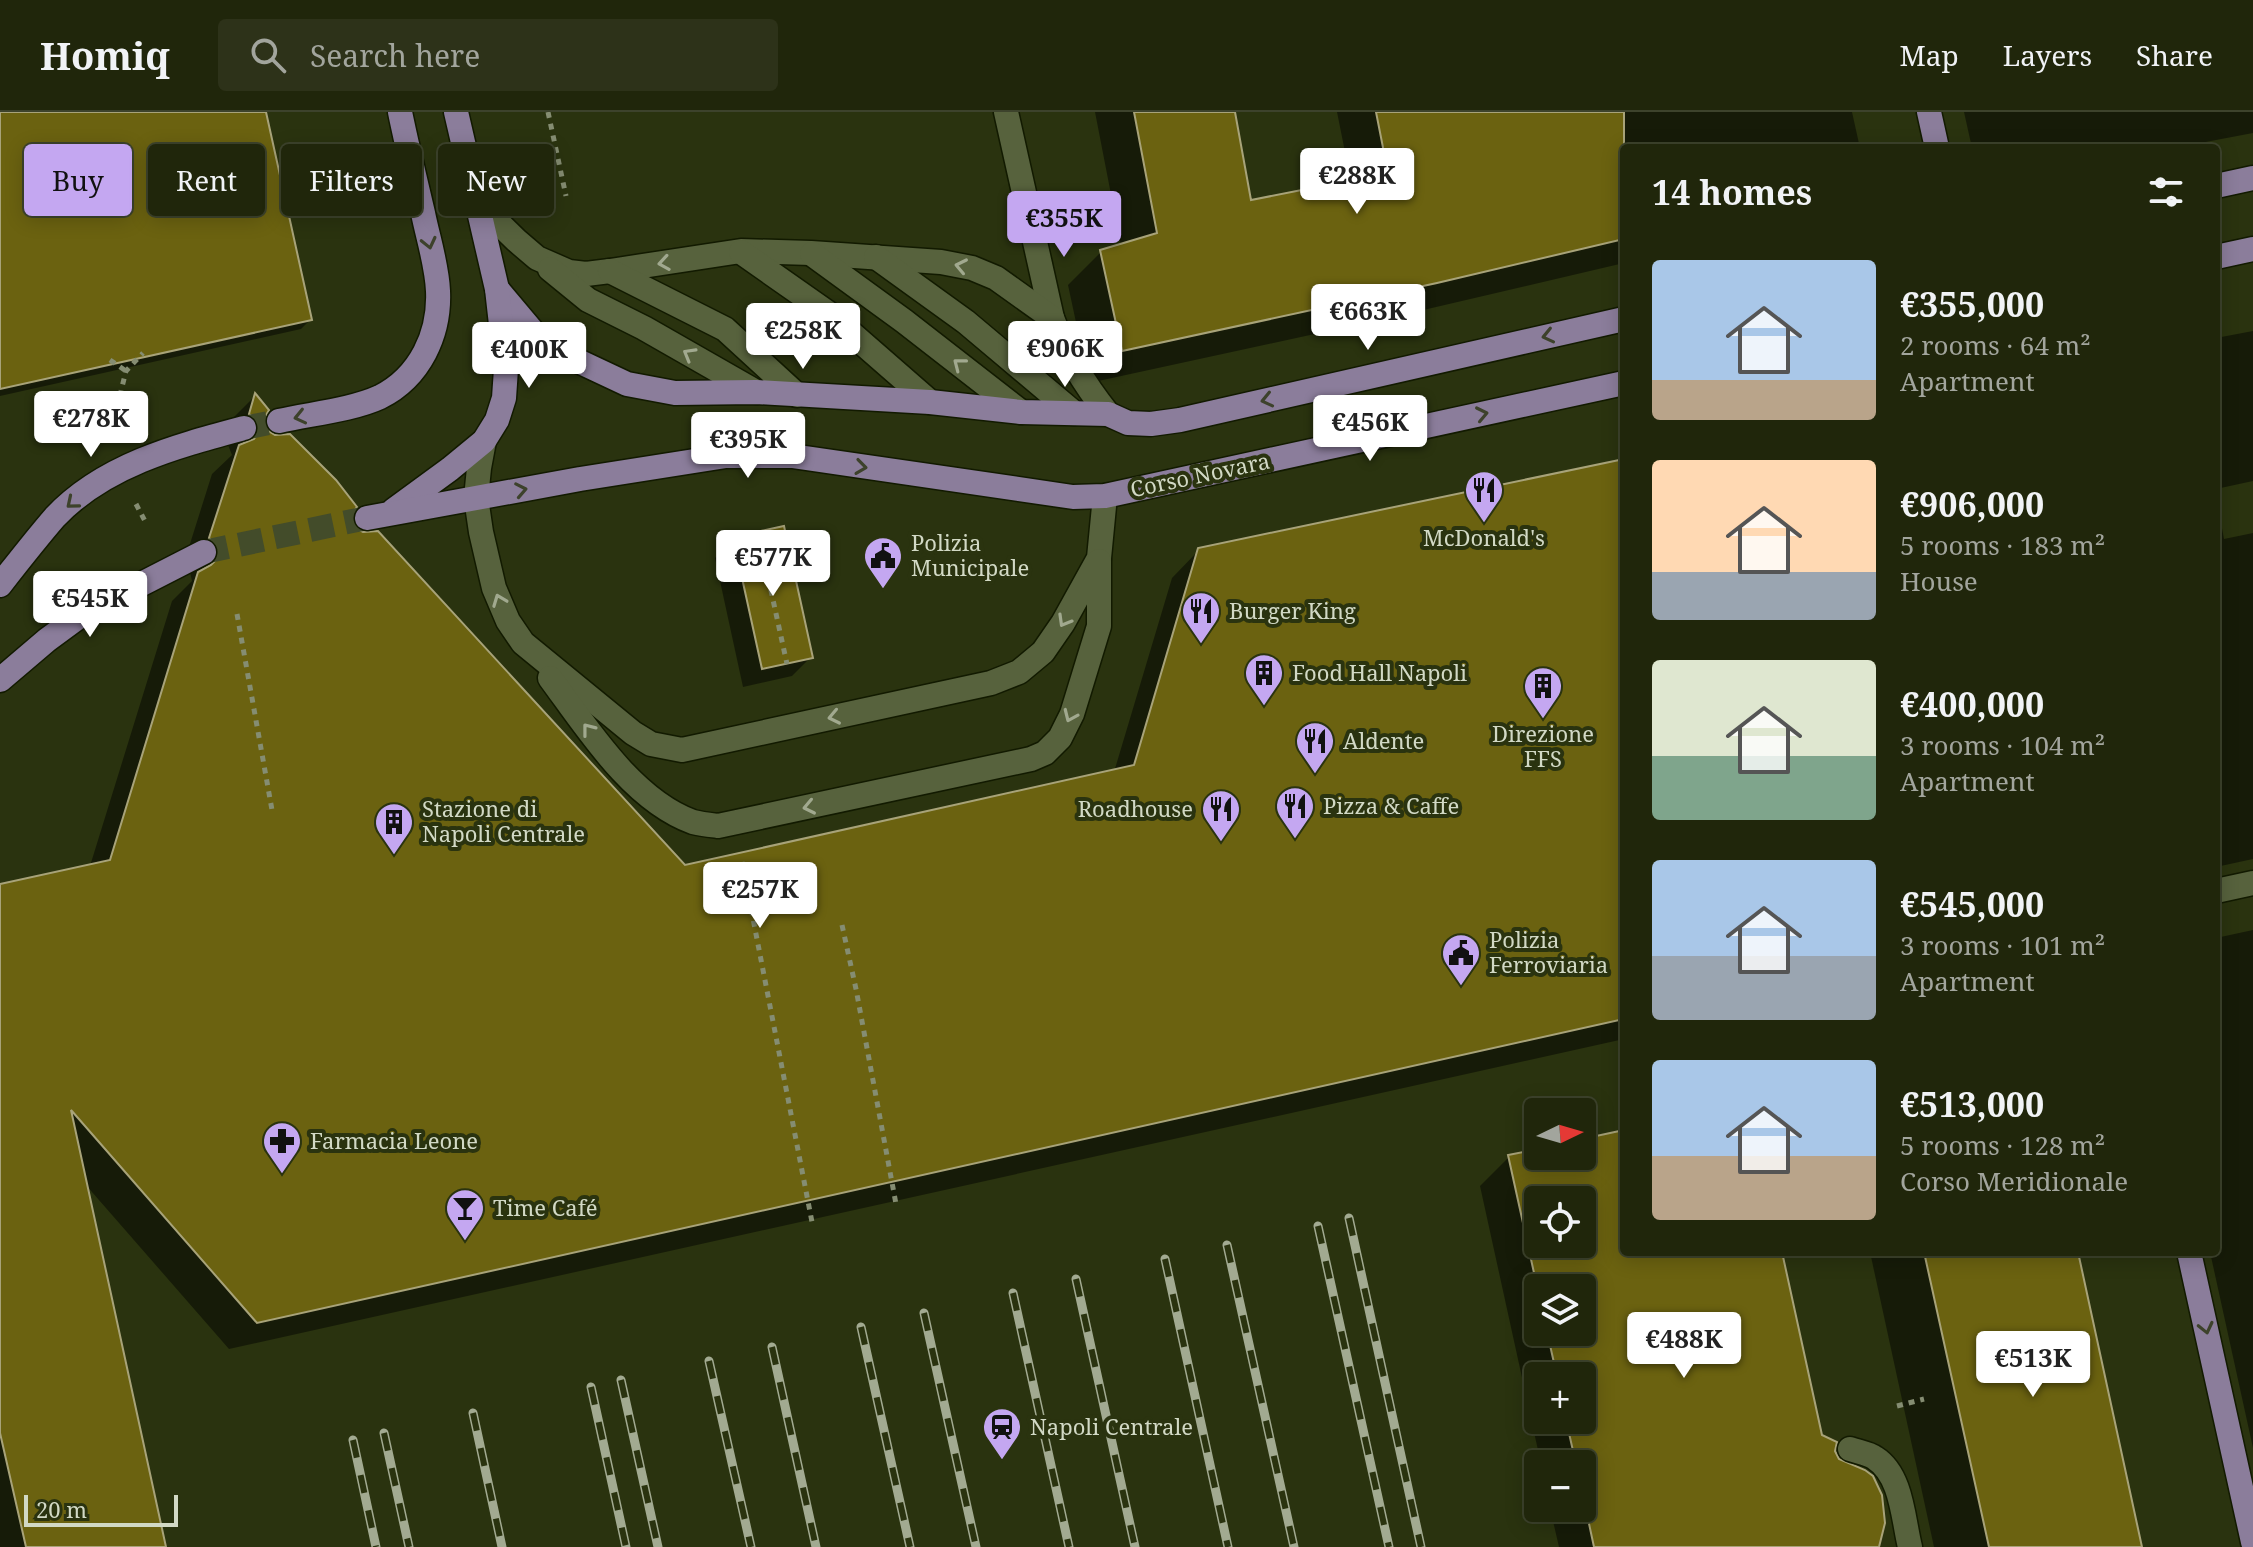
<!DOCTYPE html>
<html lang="en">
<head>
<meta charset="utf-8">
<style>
	:root { --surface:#20260b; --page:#2d3219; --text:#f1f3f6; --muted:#a2a59d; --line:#3d432c; --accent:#c4a7f1 }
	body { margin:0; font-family:"Noto Serif",serif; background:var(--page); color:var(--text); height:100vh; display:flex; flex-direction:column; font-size:30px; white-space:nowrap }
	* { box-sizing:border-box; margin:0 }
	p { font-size:26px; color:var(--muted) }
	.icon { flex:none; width:44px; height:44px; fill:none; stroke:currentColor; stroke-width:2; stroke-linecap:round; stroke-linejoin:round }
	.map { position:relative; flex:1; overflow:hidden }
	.sheet { position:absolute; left:1620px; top:32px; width:600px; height:1112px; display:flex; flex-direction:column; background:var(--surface); border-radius:8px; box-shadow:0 4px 20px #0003,0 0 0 2px var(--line) }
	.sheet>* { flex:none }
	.top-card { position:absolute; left:24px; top:32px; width:760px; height:72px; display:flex; gap:16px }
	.needle { width:52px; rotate:85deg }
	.fabs { position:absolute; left:1524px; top:986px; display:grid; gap:16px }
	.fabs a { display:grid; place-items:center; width:72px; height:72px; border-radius:8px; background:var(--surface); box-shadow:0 4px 20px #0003,0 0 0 2px var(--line); font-size:40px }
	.scale { position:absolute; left:24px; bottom:20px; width:154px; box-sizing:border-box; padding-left:8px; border:4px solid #d2d9c5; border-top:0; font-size:22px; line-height:28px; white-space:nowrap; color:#d2d9c5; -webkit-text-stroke:6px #2a330f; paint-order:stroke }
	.price { position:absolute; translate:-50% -68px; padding:0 18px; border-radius:8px; background:#fff; color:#222; font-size:26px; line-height:52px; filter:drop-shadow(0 2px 4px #0008) }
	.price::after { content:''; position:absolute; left:50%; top:48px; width:24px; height:18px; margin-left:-12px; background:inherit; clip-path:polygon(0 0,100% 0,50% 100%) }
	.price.selected { background:var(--accent); color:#111 }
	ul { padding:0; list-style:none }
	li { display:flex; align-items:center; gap:24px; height:200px; padding:0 32px }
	li span { display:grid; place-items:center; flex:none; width:224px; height:160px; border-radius:8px; color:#555 }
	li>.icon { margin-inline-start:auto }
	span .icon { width:96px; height:96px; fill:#fffc; stroke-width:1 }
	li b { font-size:34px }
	h2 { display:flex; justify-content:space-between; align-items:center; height:96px; padding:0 32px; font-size:34px }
	.pill { padding:0 28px; border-radius:8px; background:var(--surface); box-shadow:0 4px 20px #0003,0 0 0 2px var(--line); font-size:28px; line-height:72px }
	.pill.selected { background:var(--accent); color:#111 }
	header { display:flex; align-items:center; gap:48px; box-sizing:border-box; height:112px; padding:0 40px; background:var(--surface); border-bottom:2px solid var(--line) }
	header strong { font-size:38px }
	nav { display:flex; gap:44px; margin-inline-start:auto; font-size:28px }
	.search { width:560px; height:72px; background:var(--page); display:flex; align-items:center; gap:20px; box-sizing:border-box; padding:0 28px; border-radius:8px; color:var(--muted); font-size:30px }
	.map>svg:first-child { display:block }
	.shadow { fill:#0007; fill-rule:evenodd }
	.building { fill:#6b6210; stroke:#a8a379; stroke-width:2; fill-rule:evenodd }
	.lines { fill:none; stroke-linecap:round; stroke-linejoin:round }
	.major-tunnel { stroke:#434c2a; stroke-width:24; stroke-dasharray:24 12; stroke-linecap:butt }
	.minor-casing { stroke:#121a00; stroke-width:27 }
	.major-casing { stroke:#121a00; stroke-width:27 }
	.path { stroke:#858d72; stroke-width:5; stroke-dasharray:6 6; stroke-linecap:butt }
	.minor { stroke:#57623d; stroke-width:24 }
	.major { stroke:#8b7d9b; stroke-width:24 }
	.rail-casing { stroke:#a2aa91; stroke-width:9 }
	.rail { stroke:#2a330f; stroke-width:6; stroke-dasharray:18; stroke-linecap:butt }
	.oneway { stroke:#3d422b }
	.oneway2 { stroke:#a1a98f }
	.labels { text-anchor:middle; stroke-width:8; stroke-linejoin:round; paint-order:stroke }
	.street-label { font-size:22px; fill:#d2d9c5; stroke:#2a330f }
	.poi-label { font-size:22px; fill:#d2d9c5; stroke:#2a330f; text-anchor:start }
</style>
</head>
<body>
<header>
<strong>Homiq</strong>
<div class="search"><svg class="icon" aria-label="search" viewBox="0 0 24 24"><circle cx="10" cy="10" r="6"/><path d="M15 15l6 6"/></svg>Search here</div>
<nav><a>Map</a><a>Layers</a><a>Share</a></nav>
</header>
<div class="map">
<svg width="2253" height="1435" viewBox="0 0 2253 1435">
	<rect width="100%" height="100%" fill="#2a330f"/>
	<g class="shadow">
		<path d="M0 0H264L310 208 301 217 0 284Z"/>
		<path d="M1095 0H1233L1250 90 1351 70 1337 0H1852L1860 36H1624V151L1402 203 1089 271 1068 173 1101 140 1121 134Z"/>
		<path d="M1964 0H2253V21L2174 36H1972Z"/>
		<path d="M2253 219V369L2216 377V226Z"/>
		<path d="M255 284 263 313 350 408 355 418 684 756 1114 660 1172 466 1199 438 1624 349V927L229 1237 85 1072 164 1435H0V774L90 754 172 489 192 469 190 460 183 454 212 362 232 343 228 333 223 329 228 311Z"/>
		<path d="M2216 384 2224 427 2253 421V747L2216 755Z"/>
		<path d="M734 427 811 545 792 564 743 575 715 446Z"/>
		<path d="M2253 818V1336L2210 1140H2216V826Z"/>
		<path d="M1624 1020V1140H1780L1820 1324 1833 1339 1877 1435H1559L1550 1396H1582V1352H1541L1480 1074 1509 1045 1538 1039V1044H1582V1029ZM1538 1088H1582V1132H1538ZM1538 1176H1582V1220H1538ZM1538 1264H1582V1308H1538Z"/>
		<path d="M1870 1140H2076L2140 1435H1934Z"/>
	</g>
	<g class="building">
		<path d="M0 0H266L312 208 0 277Z"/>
		<path d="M1134 0H1235L1251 88 1388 61 1376 0H1624V127L1437 171 1122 239 1100 138 1157 121Z"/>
		<path d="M255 281 269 298 265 305V313L267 318 275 323 290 322 336 368 357 395 353 400 352 408 356 416 363 420 378 419 685 753 1134 653 1198 436 1624 347V907L257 1211 71 998 166 1435H26L0 1321V772L110 748 198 460 211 453 217 447 219 442 217 433 209 426 239 333 254 327 258 321V311L255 306 249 302Z"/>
		<path d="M784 414 813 546 762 557 733 425Z"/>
		<path d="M1624 1018V1140H1782L1822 1323 1837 1330 1835 1339 1839 1347 1865 1358 1873 1364 1882 1383 1885 1411 1879 1435H1594L1582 1379V1352H1576L1566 1308H1582V1264H1557L1547 1220H1582V1176H1538V1179L1508 1043 1538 1037V1044H1582V1027ZM1538 1088H1582V1132H1538Z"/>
		<path d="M1924 1140H2078L2142 1435H1989Z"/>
	</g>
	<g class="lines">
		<g class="major-tunnel">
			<path d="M244 316 279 309"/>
			<path d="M204 440 367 406"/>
		</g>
		<g class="minor-casing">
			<g id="minor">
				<path d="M1006 0 1052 206C1066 243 1084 272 1108 302"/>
				<path d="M476 89 516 128 537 146 569 160 586 162 610 159 741 139 811 141 941 150 972 156 996 166 1052 206"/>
				<path d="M741 140 828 201 930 290"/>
				<path d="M812 142 904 209 1021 300"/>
				<path d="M876 145 966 210 1074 301"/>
				<path d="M550 157 588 188 644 216 756 280"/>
				<path d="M610 159 725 217 797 283"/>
				<path d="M484 329 479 356 476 386 481 420 494 476 508 509 523 531 633 621 651 632 682 638 991 571 1019 560 1043 540 1063 511 1099 446 1105 384"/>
				<path d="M550 566C587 616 632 688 693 710 701 712 710 713 718 714L1031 647 1045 641 1060 626 1072 602 1099 514V449"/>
				<path d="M2216 779 2253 771"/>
				<path d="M1850 1337C1858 1340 1868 1341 1875 1346 1902 1363 1903 1407 1910 1435"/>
			</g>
		</g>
		<g class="major-casing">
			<g id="major">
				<path d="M1929 0 1937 36"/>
				<path d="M2216 74 2253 66"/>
				<path d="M2216 145 2253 137"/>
				<path d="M497 177 544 233 627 272 675 281 756 280 930 290 1021 300 1108 302 1128 311 1151 312 1180 308 1624 207"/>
				<path d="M279 309C309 302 352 298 380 285 420 265 440 222 438 179 437 153 428 126 423 101 415 67 407 34 400 0"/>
				<path d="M394 398 450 357 484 329 497 308 504 286 506 257 497 177 456 0"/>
				<path d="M367 406 580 367 726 344H792L1073 385 1105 384 1624 271"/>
				<path d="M0 473C18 450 36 427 55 405 104 353 177 334 244 316"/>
				<path d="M0 568 47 528 81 503 204 440"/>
				<path d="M2189 1140 2253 1430"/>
			</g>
		</g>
		<g class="path">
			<path d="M548 0 566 84"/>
			<path d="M110 248 126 259"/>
			<path d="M111 319 126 259 143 241"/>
			<path d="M136 392 146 411"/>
			<path d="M758 419 787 552"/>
			<path d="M237 502 272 698"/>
			<path d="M742 750 812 1110"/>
			<path d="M842 813 856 877 896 1092"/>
			<path d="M1897 1294 1924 1287"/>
		</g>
		<use href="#minor" class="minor"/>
		<use href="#major" class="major"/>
		<g class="rail-casing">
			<g id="rail">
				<path d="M1349 1106 1421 1435"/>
				<path d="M1318 1114 1389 1435"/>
				<path d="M1227 1133 1294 1435"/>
				<path d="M1165 1147 1228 1435"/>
				<path d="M1076 1167 1135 1435"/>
				<path d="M1013 1181 1069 1435"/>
				<path d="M924 1201 976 1435"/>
				<path d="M861 1215 910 1435"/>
				<path d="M772 1235 816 1435"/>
				<path d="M709 1249 751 1435"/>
				<path d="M621 1268 658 1435"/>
				<path d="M591 1275 626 1435"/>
				<path d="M473 1301 502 1435"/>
				<path d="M384 1321 409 1435"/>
				<path d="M353 1328 376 1435"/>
			</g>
		</g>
		<use href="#rail" class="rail"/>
	</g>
	<defs><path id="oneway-chevron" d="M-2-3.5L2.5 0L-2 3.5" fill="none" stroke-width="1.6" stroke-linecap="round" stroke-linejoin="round" transform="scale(2)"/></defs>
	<g class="oneway">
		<use href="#oneway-chevron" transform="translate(429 131) rotate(77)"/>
		<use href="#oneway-chevron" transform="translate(1548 224) rotate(167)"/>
		<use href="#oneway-chevron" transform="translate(1267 288) rotate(167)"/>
		<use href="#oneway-chevron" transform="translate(1482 302) rotate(-12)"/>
		<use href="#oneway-chevron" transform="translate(300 305) rotate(167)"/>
		<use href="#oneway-chevron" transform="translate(861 355) rotate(8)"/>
		<use href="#oneway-chevron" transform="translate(521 378) rotate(-11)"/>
		<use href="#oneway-chevron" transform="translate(72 391) rotate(140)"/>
		<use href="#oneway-chevron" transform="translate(2206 1216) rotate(77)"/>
	</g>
	<g class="oneway2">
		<use href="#oneway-chevron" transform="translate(664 151) rotate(171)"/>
		<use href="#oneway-chevron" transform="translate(961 154) rotate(-168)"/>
		<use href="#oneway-chevron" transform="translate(689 242) rotate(-150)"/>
		<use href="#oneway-chevron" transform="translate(959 252) rotate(-142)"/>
		<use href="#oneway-chevron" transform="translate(499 488) rotate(-111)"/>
		<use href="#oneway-chevron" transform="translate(1064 509) rotate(120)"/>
		<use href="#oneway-chevron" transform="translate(1070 604) rotate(114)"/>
		<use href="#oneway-chevron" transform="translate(834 605) rotate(168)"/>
		<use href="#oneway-chevron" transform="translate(588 617) rotate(-128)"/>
		<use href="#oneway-chevron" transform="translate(809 695) rotate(168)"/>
	</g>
	<defs>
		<g id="restaurant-pin" transform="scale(2)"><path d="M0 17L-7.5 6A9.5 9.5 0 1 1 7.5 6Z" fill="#c4a7f1" stroke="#2a330f"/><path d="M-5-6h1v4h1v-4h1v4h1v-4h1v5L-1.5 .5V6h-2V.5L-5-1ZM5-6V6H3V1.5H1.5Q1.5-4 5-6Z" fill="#111"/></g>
		<g id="civic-pin" transform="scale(2)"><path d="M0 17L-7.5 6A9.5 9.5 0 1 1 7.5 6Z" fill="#c4a7f1" stroke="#2a330f"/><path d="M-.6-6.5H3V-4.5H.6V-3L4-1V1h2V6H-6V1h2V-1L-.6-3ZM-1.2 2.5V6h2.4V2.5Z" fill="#111"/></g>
		<g id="building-pin" transform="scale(2)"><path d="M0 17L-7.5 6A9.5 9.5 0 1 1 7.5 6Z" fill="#c4a7f1" stroke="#2a330f"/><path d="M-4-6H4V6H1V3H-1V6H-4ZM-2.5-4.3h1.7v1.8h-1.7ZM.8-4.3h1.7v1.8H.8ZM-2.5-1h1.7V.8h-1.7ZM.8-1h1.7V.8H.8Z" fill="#111"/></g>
		<g id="pharmacy-pin" transform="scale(2)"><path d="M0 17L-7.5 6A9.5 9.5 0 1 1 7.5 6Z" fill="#c4a7f1" stroke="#2a330f"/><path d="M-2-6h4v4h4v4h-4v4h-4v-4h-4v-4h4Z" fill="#111"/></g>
		<g id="bar-pin" transform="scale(2)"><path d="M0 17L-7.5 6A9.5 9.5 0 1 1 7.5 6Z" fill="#c4a7f1" stroke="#2a330f"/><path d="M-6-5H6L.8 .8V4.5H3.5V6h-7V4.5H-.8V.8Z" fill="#111"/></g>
		<g id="station-pin" transform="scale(2)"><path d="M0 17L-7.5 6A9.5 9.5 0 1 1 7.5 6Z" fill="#c4a7f1" stroke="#2a330f"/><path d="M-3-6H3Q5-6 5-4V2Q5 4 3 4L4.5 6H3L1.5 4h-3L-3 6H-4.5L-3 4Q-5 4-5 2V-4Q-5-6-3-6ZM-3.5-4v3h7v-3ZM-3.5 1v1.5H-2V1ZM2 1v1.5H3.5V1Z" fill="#111"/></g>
	</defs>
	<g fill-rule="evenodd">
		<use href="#restaurant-pin" x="1484" y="378"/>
		<use href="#civic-pin" x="883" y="444"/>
		<use href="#restaurant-pin" x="1201" y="499"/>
		<use href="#building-pin" x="1264" y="561"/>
		<use href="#building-pin" x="1543" y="574"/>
		<use href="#restaurant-pin" x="1315" y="629"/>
		<use href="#restaurant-pin" x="1295" y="694"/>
		<use href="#restaurant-pin" x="1221" y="697"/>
		<use href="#building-pin" x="394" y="710"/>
		<use href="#civic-pin" x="1461" y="841"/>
		<use href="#pharmacy-pin" x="282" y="1029"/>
		<use href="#bar-pin" x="465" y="1096"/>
		<use href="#station-pin" x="1002" y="1315"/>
	</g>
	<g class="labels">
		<g class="street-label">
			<text transform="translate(1200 363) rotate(-12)" y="8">Corso Novara</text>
		</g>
		<g class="poi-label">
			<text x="1484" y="434" text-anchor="middle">McDonald's</text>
			<text x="911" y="439">Polizia<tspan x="911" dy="25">Municipale</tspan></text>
			<text x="1229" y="507">Burger King</text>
			<text x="1292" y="569">Food Hall Napoli</text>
			<text x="1543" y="630" text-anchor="middle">Direzione<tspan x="1543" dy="25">FFS</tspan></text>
			<text x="1343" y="637">Aldente</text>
			<text x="1323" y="702">Pizza &amp; Caffe</text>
			<text x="422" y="705">Stazione di<tspan x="422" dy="25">Napoli Centrale</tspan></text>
			<text x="1193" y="705" text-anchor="end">Roadhouse</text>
			<text x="1489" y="836">Polizia<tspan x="1489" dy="25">Ferroviaria</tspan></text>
			<text x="310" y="1037">Farmacia Leone</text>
			<text x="493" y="1104">Time Café</text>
			<text x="1030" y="1323">Napoli Centrale</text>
		</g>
	</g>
</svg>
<div class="fabs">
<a><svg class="needle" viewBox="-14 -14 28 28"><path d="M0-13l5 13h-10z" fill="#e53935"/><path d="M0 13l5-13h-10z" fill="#a2a59d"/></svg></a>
<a><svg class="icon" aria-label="locate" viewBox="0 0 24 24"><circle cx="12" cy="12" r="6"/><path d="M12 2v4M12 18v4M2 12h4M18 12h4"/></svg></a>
<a><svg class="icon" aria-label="layers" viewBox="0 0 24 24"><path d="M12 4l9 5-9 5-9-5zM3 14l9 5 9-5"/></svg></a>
<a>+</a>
<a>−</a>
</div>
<div class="scale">20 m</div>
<b class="price" style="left:1357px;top:104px">€288K</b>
<b class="price selected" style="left:1064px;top:147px">€355K</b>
<b class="price" style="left:1368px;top:240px">€663K</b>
<b class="price" style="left:803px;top:259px">€258K</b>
<b class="price" style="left:1065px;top:277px">€906K</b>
<b class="price" style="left:529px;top:278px">€400K</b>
<b class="price" style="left:91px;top:347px">€278K</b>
<b class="price" style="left:1370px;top:351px">€456K</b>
<b class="price" style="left:748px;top:368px">€395K</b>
<b class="price" style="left:773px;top:486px">€577K</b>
<b class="price" style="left:90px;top:527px">€545K</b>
<b class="price" style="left:760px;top:818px">€257K</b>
<b class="price" style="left:1684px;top:1268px">€488K</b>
<b class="price" style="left:2033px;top:1287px">€513K</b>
<div class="top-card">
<a class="pill selected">Buy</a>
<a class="pill">Rent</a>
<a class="pill">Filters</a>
<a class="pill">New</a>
</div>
<section class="sheet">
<h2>14 homes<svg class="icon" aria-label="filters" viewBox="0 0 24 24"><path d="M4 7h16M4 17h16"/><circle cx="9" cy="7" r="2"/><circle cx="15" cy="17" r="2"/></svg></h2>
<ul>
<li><span style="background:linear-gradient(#a9c7e8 75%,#b9a48a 0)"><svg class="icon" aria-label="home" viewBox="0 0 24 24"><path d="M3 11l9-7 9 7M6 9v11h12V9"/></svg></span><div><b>€355,000</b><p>2 rooms · 64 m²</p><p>Apartment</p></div></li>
<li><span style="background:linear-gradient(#ffd9b3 70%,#9aa5b1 0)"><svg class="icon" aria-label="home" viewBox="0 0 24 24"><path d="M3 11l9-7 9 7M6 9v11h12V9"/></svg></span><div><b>€906,000</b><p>5 rooms · 183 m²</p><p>House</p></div></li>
<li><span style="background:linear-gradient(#dfe7d0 60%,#7fa58c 0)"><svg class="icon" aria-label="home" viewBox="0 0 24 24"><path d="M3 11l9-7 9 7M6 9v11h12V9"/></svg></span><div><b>€400,000</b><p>3 rooms · 104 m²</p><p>Apartment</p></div></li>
<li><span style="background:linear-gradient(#a9c7e8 60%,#9aa5b1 0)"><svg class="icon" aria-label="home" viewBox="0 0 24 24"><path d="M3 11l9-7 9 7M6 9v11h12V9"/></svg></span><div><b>€545,000</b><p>3 rooms · 101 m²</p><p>Apartment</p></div></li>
<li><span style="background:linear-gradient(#a9c7e8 60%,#b9a48a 0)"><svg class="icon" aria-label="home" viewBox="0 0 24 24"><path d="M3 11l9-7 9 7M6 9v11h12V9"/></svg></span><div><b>€513,000</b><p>5 rooms · 128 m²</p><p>Corso Meridionale</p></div></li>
</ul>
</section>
</div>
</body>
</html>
